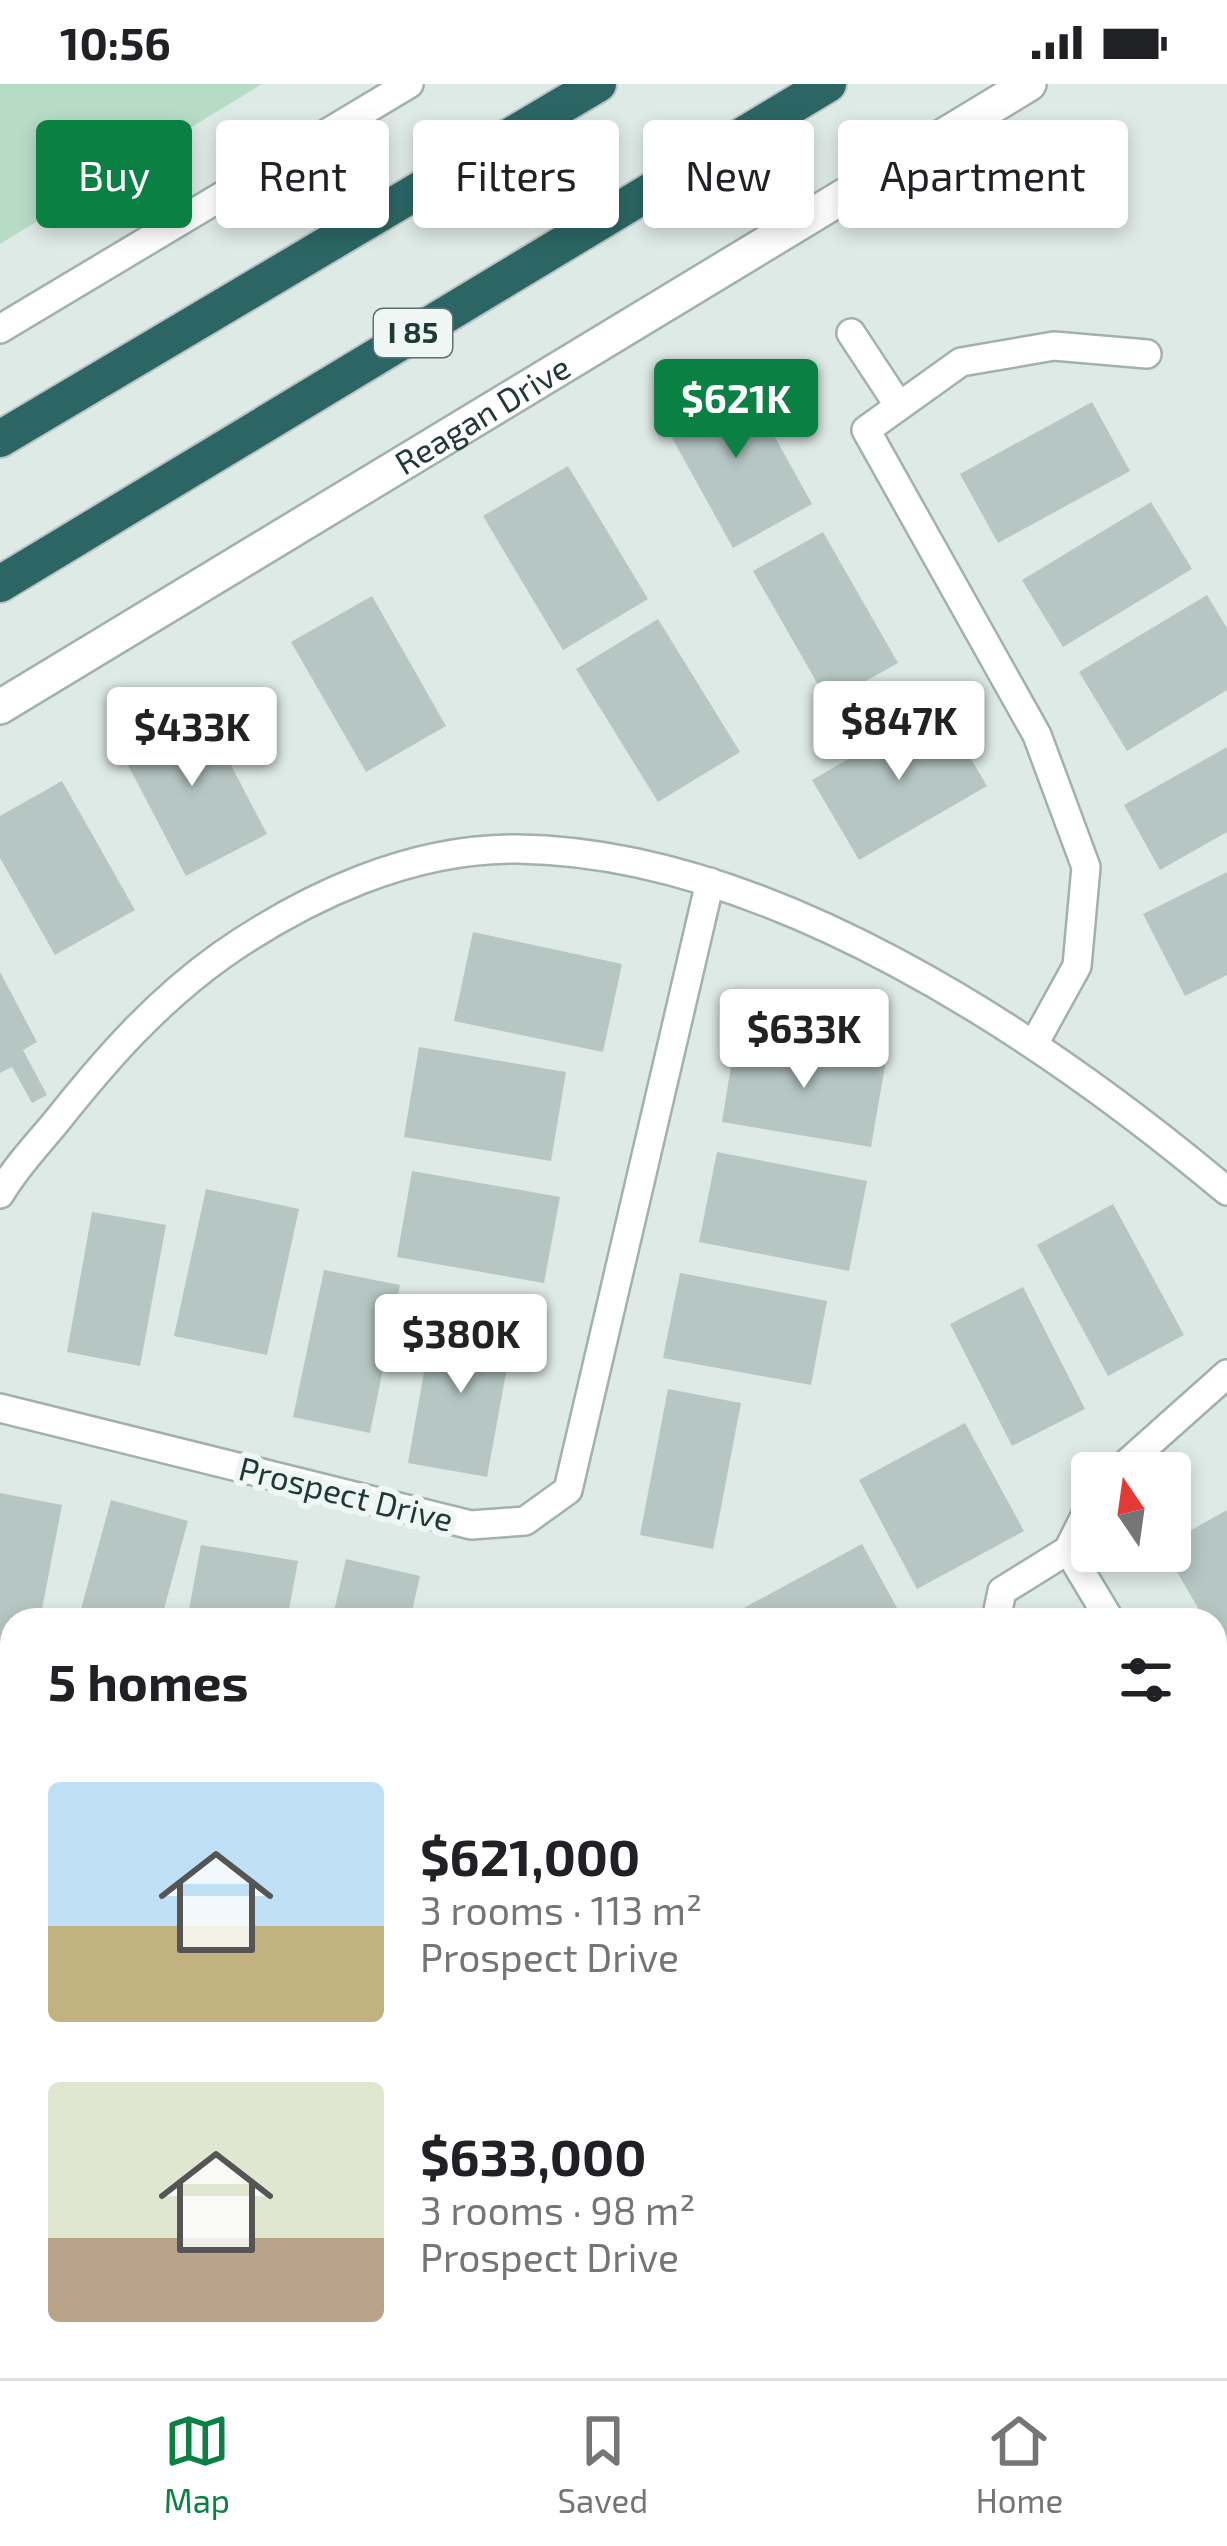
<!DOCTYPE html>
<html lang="en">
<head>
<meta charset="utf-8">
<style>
	:root { --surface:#fff; --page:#f6f6f6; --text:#202124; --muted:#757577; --line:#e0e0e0; --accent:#0b8043 }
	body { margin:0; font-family:"Exo 2",sans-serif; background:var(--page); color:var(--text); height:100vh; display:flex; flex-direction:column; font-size:45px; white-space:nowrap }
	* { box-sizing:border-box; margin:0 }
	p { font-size:39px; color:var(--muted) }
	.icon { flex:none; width:66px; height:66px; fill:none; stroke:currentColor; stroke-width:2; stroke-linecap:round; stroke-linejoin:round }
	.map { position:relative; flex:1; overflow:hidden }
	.side { position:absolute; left:0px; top:1524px; width:1227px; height:771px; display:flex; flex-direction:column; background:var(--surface); border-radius:36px 36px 0 0; box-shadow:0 6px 18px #0003 }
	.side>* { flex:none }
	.guide { position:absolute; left:36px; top:36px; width:1155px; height:108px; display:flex; gap:24px }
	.needle { width:78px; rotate:347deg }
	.tools { position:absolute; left:1071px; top:1368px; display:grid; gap:24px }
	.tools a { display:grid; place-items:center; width:120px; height:120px; border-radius:12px; background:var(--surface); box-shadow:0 6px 18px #0003; font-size:60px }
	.price { position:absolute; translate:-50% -102px; padding:0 27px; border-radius:12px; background:#fff; color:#222; font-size:39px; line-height:78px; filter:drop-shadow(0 3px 6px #0008) }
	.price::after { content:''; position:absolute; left:50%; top:72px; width:36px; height:27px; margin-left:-18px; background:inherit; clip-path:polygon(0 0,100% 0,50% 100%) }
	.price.active { background:var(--accent); color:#fff }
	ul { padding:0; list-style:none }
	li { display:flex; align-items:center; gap:36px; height:300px; padding:0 48px }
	li span { display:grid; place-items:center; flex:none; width:336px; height:240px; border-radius:12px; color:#555 }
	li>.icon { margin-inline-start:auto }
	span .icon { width:144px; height:144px; fill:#fffc; stroke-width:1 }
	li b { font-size:51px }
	h2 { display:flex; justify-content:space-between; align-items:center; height:144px; padding:0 48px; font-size:51px }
	.pill { padding:0 42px; border-radius:12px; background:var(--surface); box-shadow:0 6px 18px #0003; font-size:42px; line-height:108px }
	.pill.active { background:var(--accent); color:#fff }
	.status { display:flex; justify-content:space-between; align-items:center; height:84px; padding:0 60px; background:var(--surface); direction:ltr }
	.status svg { height:33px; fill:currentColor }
	.dock { display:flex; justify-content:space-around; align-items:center; height:168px; border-top:3px solid var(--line); background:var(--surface); font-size:33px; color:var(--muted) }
	.dock a { display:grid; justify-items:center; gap:6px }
	.dock .active { color:var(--accent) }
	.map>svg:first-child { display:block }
	.green { fill:#b6dcc6 }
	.building { fill:#b6c7c3 }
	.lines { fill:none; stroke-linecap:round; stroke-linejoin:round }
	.minor-casing { stroke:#a1b1ae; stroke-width:32 }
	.tertiary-casing { stroke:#a1b1ae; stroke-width:38 }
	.motorway-casing { stroke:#bcc4c3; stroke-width:40 }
	.minor { stroke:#fff; stroke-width:27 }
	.tertiary { stroke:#fff; stroke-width:33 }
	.motorway { stroke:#2b6664; stroke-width:36 }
	.labels { text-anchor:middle; stroke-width:12; stroke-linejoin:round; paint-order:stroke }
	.shield { fill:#eef7f4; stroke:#5d7270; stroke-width:3 }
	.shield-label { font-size:30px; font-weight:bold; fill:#1f3937 }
	.street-label { font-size:33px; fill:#1f3937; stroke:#eef7f4 }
</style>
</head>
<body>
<div class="status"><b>10:56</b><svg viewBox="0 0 49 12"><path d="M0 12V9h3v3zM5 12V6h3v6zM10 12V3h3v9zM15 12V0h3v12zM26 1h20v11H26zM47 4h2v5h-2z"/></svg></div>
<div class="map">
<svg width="1227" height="2294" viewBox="0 0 1227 2294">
	<rect width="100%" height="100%" fill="#deeae6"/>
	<path class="green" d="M0 0H262L0 160Z"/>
	<g class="building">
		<path d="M740 290 812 420 733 464 661 334Z"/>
		<path d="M1092 318 1130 387 998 459 960 390Z"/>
		<path d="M568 382 648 515 563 566 483 432Z"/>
		<path d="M1151 418 1192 485 1063 563 1022 496Z"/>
		<path d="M823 448 898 579 828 618 753 487Z"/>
		<path d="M1207 511 1227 544V606L1127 667 1079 588Z"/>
		<path d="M372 512 446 642 366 688 291 558Z"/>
		<path d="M658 535 740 668 658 718 576 585Z"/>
		<path d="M198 618 267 750 186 792 117 660Z"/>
		<path d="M940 622 987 702 859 776 812 696Z"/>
		<path d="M1227 663V748L1160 786 1124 721Z"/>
		<path d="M62 697 135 826 55 871 0 774V732Z"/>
		<path d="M1227 788V891L1185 912 1143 830Z"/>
		<path d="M473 848 622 880 603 968 454 937Z"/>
		<path d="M0 888 37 958 23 966 47 1011 32 1019 12 983 0 989Z"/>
		<path d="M736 951 886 976 871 1063 722 1038Z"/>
		<path d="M419 963 566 988 551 1077 404 1053Z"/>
		<path d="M717 1068 867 1097 849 1187 699 1158Z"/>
		<path d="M412 1087 560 1113 544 1199 397 1173Z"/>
		<path d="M206 1105 299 1125 267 1271 174 1252Z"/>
		<path d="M1113 1120 1184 1251 1108 1292 1037 1161Z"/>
		<path d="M92 1128 166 1141 140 1282 67 1268Z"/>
		<path d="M324 1186 400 1201 370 1349 293 1333Z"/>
		<path d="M680 1189 827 1217 811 1301 663 1274Z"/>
		<path d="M1023 1203 1085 1325 1012 1362 950 1240Z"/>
		<path d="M434 1231 514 1245 487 1393 408 1379Z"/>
		<path d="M668 1305 741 1319 713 1465 640 1451Z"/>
		<path d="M965 1339 1024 1447 917 1505 859 1396Z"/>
		<path d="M0 1409 62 1421 40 1536H12V1571L0 1568Z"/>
		<path d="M111 1416 188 1437 161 1536H78Z"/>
		<path d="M1227 1426V1575L1215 1554V1536H1205L1165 1467 1170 1458Z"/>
		<path d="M862 1460 902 1533 734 1536 731 1531Z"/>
		<path d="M201 1461 298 1477 287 1536H187Z"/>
		<path d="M346 1475 420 1492 410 1536H332Z"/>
		<path d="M0 1679 12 1686V1764L0 1782Z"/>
		<path d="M12 2084V2222L0 2229V2091Z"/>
		<path d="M1227 2141V2196L1215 2201V2147Z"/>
		<path d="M68 2283H205L185 2294H74Z"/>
		<path d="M1037 2283H1109L1114 2294H1043Z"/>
	</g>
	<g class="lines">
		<g class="minor-casing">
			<g id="minor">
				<path d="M0 245 409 0"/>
				<path d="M851 249 899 322"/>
				<path d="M1034 960 1077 882 1086 783 1037 651 866 346 961 278 1054 262 1147 270"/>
				<path d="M0 1110C15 1084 37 1061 56 1038 106 975 156 918 222 871 307 812 411 764 517 765 768 768 1041 951 1227 1107"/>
				<path d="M0 1324 471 1441 525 1437 568 1406 710 798"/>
				<path d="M1116 1389 1227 1290"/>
				<path d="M1068 1466 1110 1536"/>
				<path d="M996 1536 1002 1507 1068 1466 1092 1418"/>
				<path d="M1215 1708 1227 1728"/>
				<path d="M1215 1821 1227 1818"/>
				<path d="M308 2294 325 2283"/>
			</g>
		</g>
		<g class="tertiary-casing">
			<g id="tertiary">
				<path id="s1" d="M0 623 1029 0"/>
				<path d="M1215 1950 1227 1946"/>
				<path d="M572 2294 588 2283"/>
			</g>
		</g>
		<g class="motorway-casing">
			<g id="motorway">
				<path d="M0 355 598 0"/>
				<path d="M0 500 828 0"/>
			</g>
		</g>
		<use href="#minor" class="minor"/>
		<use href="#tertiary" class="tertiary"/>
		<use href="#motorway" class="motorway"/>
	</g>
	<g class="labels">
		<rect class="shield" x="374" y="225" width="78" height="48" rx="9"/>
		<g class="shield-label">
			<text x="413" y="259">I 85</text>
		</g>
		<g class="street-label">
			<text dy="12" stroke="none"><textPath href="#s1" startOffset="564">Reagan Drive</textPath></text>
			<text transform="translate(346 1410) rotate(14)" y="12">Prospect Drive</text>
		</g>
	</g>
</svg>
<div class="tools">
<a><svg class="needle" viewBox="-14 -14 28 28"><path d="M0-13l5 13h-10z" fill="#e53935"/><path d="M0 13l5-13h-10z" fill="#757577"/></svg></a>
</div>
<b class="price active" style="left:736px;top:377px">$621K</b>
<b class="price" style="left:899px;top:699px">$847K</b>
<b class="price" style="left:192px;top:705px">$433K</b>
<b class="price" style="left:804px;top:1007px">$633K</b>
<b class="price" style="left:461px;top:1312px">$380K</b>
<div class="guide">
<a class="pill active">Buy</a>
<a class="pill">Rent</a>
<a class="pill">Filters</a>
<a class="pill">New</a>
<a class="pill">Apartment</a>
</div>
<section class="side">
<h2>5 homes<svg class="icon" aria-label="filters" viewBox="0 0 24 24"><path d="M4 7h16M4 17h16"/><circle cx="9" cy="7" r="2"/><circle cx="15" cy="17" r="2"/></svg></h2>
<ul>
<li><span style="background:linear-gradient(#bfe0f5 60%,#c2b280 0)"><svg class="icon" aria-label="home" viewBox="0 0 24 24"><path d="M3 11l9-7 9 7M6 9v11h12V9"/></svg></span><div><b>$621,000</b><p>3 rooms · 113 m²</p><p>Prospect Drive</p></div></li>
<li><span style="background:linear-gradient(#dfe7d0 65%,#b9a48a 0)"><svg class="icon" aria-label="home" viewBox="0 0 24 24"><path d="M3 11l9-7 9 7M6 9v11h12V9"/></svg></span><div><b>$633,000</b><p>3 rooms · 98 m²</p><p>Prospect Drive</p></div></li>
</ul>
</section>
</div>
<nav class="dock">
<a class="active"><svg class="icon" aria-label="map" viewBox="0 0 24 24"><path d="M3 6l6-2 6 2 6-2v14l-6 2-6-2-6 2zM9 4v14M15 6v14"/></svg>Map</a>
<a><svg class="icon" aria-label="saved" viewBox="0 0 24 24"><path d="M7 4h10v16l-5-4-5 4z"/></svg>Saved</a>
<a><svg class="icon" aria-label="home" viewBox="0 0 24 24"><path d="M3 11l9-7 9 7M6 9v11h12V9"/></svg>Home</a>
</nav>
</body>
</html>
